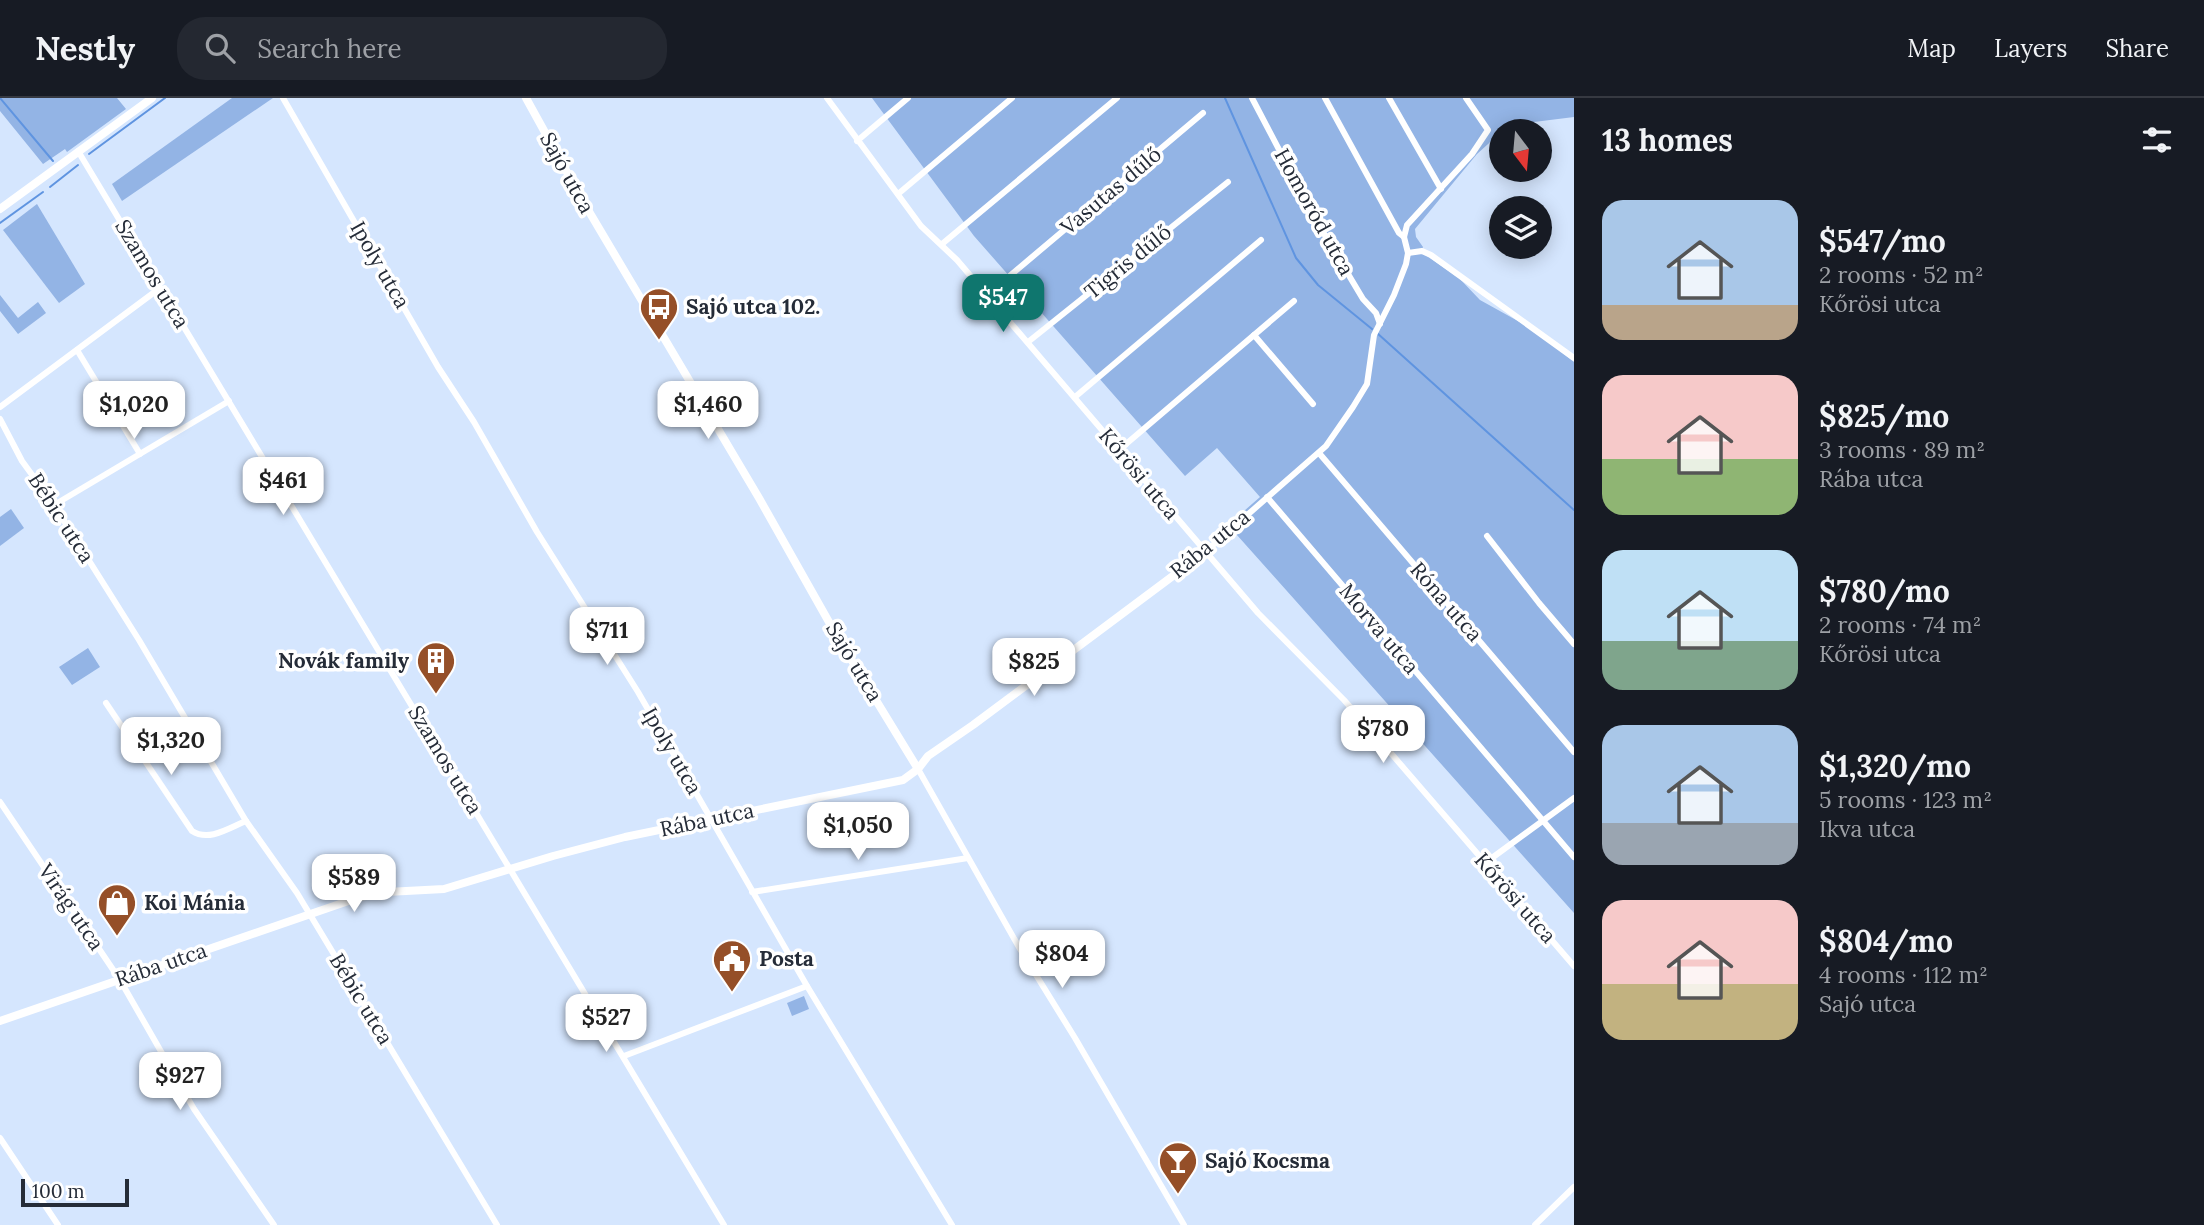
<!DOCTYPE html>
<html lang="en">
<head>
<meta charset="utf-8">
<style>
	:root { --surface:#171b24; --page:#242831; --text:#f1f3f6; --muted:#9ea1a6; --line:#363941; --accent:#0f766e }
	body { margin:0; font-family:Lora,serif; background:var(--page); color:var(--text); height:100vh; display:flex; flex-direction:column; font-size:26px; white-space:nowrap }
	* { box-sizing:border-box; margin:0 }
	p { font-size:23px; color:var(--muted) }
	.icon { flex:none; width:38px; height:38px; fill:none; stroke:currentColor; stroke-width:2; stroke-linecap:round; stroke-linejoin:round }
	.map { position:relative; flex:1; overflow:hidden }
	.side { display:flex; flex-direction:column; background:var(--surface); width:630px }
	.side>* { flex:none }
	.needle { width:46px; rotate:164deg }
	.buttons { position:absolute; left:1489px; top:21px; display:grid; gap:14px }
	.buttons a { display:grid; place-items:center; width:63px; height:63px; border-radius:50%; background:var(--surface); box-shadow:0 4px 18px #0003; font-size:35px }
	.scale { position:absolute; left:21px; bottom:18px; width:108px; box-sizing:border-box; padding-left:7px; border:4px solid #252c38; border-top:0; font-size:19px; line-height:24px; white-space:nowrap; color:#252c38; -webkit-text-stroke:5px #fff; paint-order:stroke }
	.price { position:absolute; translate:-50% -60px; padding:0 16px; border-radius:14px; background:#fff; color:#222; font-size:23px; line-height:46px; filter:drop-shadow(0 2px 4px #0008) }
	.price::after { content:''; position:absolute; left:50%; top:42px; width:21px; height:16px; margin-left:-10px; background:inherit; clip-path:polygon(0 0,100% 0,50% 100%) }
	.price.selected { background:var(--accent); color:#fff }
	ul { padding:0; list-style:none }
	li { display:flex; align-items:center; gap:21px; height:175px; padding:0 28px }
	li span { display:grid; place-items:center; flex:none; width:196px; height:140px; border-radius:21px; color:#555 }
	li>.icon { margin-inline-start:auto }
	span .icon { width:84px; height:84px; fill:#fffc; stroke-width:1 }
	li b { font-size:30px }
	h2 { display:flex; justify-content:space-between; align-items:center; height:84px; padding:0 28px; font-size:30px }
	header { display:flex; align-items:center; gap:42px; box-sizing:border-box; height:98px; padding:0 35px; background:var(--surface); border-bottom:2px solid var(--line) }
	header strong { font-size:33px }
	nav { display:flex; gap:38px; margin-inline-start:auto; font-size:24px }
	.search { width:490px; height:63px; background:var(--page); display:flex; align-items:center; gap:18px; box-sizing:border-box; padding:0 24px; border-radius:28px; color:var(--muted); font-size:26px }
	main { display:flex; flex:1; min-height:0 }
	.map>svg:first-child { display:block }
	.green { fill:#93b4e5 }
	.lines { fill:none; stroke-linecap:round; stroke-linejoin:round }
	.stream { stroke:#5f94e0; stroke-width:2 }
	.minor { stroke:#fff; stroke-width:6 }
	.tertiary { stroke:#fff; stroke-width:8 }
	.labels { text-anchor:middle; stroke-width:7; stroke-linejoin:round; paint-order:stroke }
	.street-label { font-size:21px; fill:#252c38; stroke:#fff }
	.poi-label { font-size:21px; font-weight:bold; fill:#252c38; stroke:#fff; text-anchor:start }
</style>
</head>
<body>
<header>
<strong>Nestly</strong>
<div class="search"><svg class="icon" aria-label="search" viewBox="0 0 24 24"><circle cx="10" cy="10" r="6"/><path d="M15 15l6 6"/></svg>Search here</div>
<nav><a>Map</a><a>Layers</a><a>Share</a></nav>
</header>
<main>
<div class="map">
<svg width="1574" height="1127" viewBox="0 0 1574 1127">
	<rect width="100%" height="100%" fill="#d5e6fe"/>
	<g class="green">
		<path d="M0 0H117L126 11 67 54 65 51 43 66 0 13Z"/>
		<path d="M232 0H273L122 103 112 86Z"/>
		<path d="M872 0H1574V19L1509 27 1477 56 1415 131 1416 139 1423 149 1421 154 1459 180 1480 202 1534 232 1574 264V815L1228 427 1260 399 1217 350 1185 378 974 138Z"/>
		<path d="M37 106 85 186 59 205 3 132Z"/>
		<path d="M0 197 18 220 38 204 46 215 18 236 0 213Z"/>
		<path d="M11 411 24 430 0 448V419Z"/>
		<path d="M88 550 100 569 72 587 59 569Z"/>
		<path d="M804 898 809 911 792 918 787 905Z"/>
	</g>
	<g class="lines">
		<g class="stream">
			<path d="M0 0 53 63"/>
			<path d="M1225 0 1296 160 1318 187 1372 231"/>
			<path d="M89 56 165 0"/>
			<path d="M50 89 78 67"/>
			<path d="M0 125 43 94"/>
			<path d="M1377 235 1574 412"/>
		</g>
		<g class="minor">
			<path d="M283 0 438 269 474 324 537 434 638 594 807 888 952 1127"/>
			<path d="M827 0 921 128 957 162 1258 515 1344 602 1383 646 1574 868"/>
			<path d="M1252 0 1317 124 1363 201 1376 215 1380 226"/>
			<path d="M1325 0 1399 135 1404 139"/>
			<path d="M1389 0 1441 91"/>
			<path d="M857 43 908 0"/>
			<path d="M78 53 724 1127"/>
			<path d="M898 96 1012 0"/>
			<path d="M942 146 1117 0"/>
			<path d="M1408 155 1422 153 1431 157 1574 260"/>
			<path d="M987 197 1203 15"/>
			<path d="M1254 237 1313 306"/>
			<path d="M1028 244 1228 84"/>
			<path d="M77 252 140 356"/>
			<path d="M1075 299 1261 142"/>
			<path d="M0 309 160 190"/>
			<path d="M0 321 22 363 54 407 139 542 246 723 297 795 497 1127"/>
			<path d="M1119 352 1294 203"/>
			<path d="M1319 355 1574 654"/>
			<path d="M1267 399 1574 759"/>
			<path d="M54 407 229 303"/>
			<path d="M1487 438 1539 505 1574 546"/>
			<path d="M1205 454 1326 348 1353 309 1367 286 1374 237 1394 197 1406 166 1408 155 1404 139 1407 127 1472 56 1488 32 1466 0"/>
			<path d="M106 605 192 733C209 744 229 730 246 723"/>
			<path d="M918 671 1020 851 1075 940 1184 1127"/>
			<path d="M0 704 120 882 194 1011 274 1127"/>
			<path d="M1485 765 1574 700"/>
			<path d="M752 794 968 760"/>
			<path d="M624 958 807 888"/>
			<path d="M0 1040 58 1127"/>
			<path d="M1535 1127 1574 1089"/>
		</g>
		<g class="tertiary">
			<path d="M526 0 584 105 759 400 838 540 918 671"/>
			<path d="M0 111 152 0"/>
			<path d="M0 923 360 799 387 794 444 791 553 758 625 739 903 682 918 671 928 658 973 627 1205 454"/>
		</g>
	</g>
	<defs>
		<g id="bus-pin" transform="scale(2.0125)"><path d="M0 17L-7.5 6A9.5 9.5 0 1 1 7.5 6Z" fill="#954f28" stroke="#fff"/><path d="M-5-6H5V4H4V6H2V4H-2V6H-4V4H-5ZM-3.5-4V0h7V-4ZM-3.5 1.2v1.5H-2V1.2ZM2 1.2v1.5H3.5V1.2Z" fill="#fff"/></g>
		<g id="building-pin" transform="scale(2.0125)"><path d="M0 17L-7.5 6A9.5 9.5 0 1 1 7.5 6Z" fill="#954f28" stroke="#fff"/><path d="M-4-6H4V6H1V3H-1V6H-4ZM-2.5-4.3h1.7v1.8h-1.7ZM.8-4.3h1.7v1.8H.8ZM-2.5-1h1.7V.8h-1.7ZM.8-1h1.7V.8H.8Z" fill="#fff"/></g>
		<g id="shop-pin" transform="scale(2.0125)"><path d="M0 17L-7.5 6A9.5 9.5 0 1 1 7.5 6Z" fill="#954f28" stroke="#fff"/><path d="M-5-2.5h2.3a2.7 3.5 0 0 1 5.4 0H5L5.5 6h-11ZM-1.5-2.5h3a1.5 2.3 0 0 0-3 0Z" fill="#fff"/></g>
		<g id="civic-pin" transform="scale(2.0125)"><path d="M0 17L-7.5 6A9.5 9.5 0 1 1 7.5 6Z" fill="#954f28" stroke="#fff"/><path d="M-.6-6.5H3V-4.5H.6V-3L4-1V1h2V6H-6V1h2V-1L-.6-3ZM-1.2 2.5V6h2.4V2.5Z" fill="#fff"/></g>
		<g id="bar-pin" transform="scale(2.0125)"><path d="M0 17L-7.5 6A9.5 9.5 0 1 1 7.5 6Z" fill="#954f28" stroke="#fff"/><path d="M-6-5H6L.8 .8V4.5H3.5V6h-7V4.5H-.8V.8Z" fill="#fff"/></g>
	</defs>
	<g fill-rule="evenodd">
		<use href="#bus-pin" x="659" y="209"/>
		<use href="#building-pin" x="436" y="563"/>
		<use href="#shop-pin" x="117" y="805"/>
		<use href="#civic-pin" x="732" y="861"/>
		<use href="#bar-pin" x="1178" y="1063"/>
	</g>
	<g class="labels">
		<g class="street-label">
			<text transform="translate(567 75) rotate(61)" y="7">Sajó utca</text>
			<text transform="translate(1111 93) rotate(-40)" y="7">Vasutas dűlő</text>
			<text transform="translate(1314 114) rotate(61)" y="7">Homoród utca</text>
			<text transform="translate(1128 164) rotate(-39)" y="7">Tigris dűlő</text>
			<text transform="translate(380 167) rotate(60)" y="7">Ipoly utca</text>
			<text transform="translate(152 176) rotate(59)" y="7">Szamos utca</text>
			<text transform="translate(1139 376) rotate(50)" y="7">Kőrösi utca</text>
			<text transform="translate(61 420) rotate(57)" y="7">Bébic utca</text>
			<text transform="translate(1210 446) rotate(-39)" y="7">Rába utca</text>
			<text transform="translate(1446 504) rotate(49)" y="7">Róna utca</text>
			<text transform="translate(1379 531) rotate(50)" y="7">Morva utca</text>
			<text transform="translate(854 564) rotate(59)" y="7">Sajó utca</text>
			<text transform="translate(672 653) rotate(60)" y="7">Ipoly utca</text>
			<text transform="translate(445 662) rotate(59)" y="7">Szamos utca</text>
			<text transform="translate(707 722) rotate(-12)" y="7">Rába utca</text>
			<text transform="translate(1515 800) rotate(49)" y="7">Kőrösi utca</text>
			<text transform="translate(71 809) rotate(56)" y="7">Virág utca</text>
			<text transform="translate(161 867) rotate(-19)" y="7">Rába utca</text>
			<text transform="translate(361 901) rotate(59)" y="7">Bébic utca</text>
		</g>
		<g class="poi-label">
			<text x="686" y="216">Sajó utca 102.</text>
			<text x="409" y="570" text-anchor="end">Novák family</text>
			<text x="144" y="812">Koi Mánia</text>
			<text x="759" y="868">Posta</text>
			<text x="1205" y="1070">Sajó Kocsma</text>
		</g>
	</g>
</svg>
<div class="buttons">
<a><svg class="needle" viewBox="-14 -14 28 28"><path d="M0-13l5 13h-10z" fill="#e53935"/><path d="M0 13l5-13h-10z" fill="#9ea1a6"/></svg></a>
<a><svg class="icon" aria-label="layers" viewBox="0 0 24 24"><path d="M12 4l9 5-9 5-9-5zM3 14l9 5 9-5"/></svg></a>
</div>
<div class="scale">100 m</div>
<b class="price selected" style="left:1003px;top:236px">$547</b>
<b class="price" style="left:134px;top:343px">$1,020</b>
<b class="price" style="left:708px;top:343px">$1,460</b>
<b class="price" style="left:283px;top:419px">$461</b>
<b class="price" style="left:607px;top:569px">$711</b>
<b class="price" style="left:1034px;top:600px">$825</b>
<b class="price" style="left:1383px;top:667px">$780</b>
<b class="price" style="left:171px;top:679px">$1,320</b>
<b class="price" style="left:858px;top:764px">$1,050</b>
<b class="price" style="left:354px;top:816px">$589</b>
<b class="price" style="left:1062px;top:892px">$804</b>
<b class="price" style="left:606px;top:956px">$527</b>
<b class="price" style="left:180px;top:1014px">$927</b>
</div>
<section class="side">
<h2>13 homes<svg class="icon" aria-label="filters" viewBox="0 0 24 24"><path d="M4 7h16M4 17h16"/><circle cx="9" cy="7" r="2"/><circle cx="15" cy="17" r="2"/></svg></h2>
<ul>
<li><span style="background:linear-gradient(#a9c7e8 75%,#b9a48a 0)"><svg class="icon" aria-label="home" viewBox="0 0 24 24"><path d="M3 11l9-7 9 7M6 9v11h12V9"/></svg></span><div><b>$547/mo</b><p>2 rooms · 52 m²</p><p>Kőrösi utca</p></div></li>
<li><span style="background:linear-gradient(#f6c9c9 60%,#8fb573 0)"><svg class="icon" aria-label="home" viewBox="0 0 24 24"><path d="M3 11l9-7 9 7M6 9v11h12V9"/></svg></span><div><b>$825/mo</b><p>3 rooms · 89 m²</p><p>Rába utca</p></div></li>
<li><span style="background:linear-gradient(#bfe0f5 65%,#7fa58c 0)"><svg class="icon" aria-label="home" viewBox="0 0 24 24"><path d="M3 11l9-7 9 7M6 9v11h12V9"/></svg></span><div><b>$780/mo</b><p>2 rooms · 74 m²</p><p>Kőrösi utca</p></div></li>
<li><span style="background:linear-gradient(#a9c7e8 70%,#9aa5b1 0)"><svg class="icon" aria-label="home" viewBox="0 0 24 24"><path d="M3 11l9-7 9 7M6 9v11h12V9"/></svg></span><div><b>$1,320/mo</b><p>5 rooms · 123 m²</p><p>Ikva utca</p></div></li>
<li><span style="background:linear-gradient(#f6c9c9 60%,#c2b280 0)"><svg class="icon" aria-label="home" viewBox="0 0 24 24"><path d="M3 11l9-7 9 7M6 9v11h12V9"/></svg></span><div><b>$804/mo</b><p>4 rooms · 112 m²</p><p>Sajó utca</p></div></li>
</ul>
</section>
</main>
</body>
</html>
